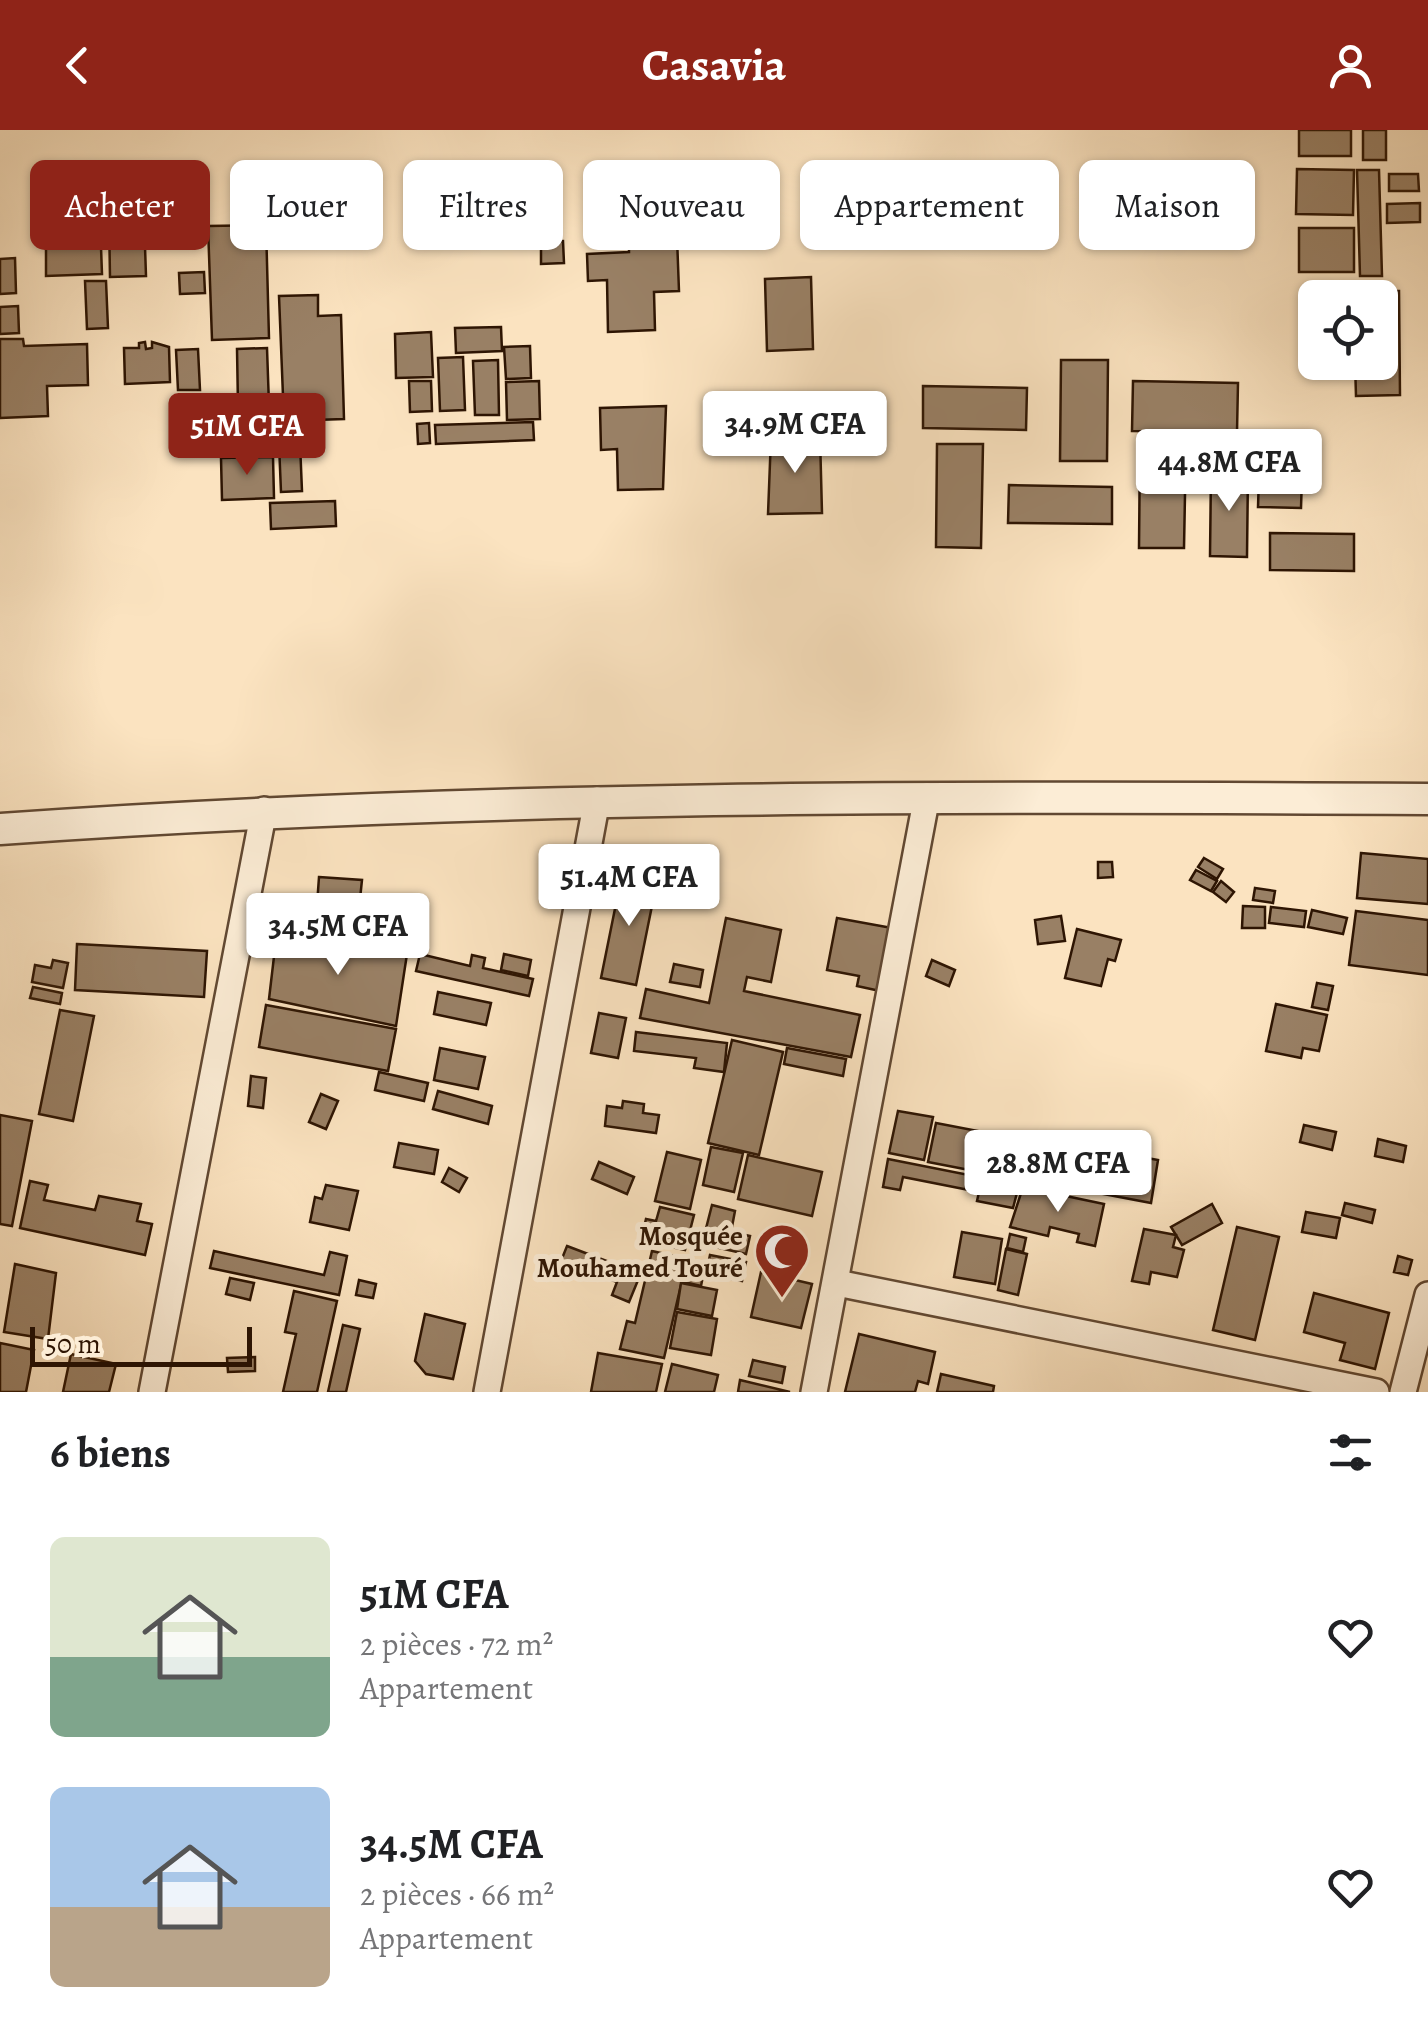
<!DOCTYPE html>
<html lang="fr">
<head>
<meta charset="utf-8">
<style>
	:root { --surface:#fff; --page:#f6f6f6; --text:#202124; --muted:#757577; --accent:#8f2418 }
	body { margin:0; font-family:Alegreya,serif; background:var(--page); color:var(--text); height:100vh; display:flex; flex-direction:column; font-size:38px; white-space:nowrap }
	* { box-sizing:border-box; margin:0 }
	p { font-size:32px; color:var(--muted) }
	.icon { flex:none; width:55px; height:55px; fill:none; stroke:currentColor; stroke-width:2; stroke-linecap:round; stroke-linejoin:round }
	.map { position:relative; height:1262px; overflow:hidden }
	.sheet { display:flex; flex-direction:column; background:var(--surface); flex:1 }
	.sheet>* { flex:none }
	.hud { position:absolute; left:30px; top:30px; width:1370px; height:90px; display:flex; gap:20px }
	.controls { position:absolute; left:1298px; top:150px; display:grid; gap:20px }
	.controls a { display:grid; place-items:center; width:100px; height:100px; border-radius:15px; background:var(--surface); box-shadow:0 2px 8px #0004; font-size:50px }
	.scale { position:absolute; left:30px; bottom:25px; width:222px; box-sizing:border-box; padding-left:10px; border:5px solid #2e1503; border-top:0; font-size:28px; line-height:35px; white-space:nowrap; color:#2e1503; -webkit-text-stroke:8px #fcedd6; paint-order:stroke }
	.price { position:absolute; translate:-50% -85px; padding:0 22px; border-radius:10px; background:#fff; color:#222; font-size:32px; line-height:65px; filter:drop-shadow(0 2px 5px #0008) }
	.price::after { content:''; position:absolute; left:50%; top:60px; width:30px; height:22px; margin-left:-15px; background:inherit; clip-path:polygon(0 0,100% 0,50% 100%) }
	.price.selected { background:var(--accent); color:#fff }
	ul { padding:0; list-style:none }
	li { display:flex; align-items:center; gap:30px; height:250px; padding:0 50px }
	li span { display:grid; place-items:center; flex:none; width:280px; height:200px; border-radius:15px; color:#555 }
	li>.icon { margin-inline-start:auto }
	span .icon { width:120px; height:120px; fill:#fffc; stroke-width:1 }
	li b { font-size:42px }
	h2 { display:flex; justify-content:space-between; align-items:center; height:120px; padding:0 50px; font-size:42px }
	.chip { padding:0 35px; border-radius:15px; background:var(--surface); box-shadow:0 2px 8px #0004; font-size:35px; line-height:90px }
	.chip.selected { background:var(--accent); color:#fff }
	header { display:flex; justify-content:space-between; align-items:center; height:130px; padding:0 50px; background:var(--accent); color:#fff; font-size:45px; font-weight:600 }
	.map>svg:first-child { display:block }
	.building { fill:#998065; stroke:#2e1503; stroke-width:2.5 }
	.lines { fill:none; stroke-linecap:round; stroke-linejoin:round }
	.minor-casing { stroke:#614832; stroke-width:30 }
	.tertiary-casing { stroke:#614832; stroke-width:35 }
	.minor { stroke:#fcedd6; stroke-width:25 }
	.tertiary { stroke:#fcedd6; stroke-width:30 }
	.labels { text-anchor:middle; stroke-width:10; stroke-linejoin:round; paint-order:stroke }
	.poi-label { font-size:28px; font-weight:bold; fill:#2e1503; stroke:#fcedd6; text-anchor:end }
</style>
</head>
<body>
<header><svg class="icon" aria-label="back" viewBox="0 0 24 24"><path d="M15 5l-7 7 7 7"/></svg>Casavia<svg class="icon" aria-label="person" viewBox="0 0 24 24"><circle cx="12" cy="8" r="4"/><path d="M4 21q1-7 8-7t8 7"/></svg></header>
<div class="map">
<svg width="1428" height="1262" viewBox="0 0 1428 1262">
	<rect width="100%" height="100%" fill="#fbe3c0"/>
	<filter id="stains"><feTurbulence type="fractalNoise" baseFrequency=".002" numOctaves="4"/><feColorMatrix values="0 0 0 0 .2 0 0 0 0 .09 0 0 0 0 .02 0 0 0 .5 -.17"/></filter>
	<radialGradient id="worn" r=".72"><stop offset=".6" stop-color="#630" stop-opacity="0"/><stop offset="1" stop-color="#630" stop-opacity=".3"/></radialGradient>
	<g class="building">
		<rect x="1299" y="0" width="52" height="26"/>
		<rect x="1363" y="0" width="23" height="30"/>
		<path d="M1297 39 1354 40 1353 85 1296 84Z"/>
		<path d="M1357 40H1379L1382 146H1360Z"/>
		<path d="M1389 44H1418L1419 61H1389Z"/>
		<path d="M1420 73V92L1387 93V74Z"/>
		<path d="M144 87 146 146 110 147 109 89Z"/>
		<path d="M266 95 269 208 212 210 208 96Z"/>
		<rect x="1299" y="98" width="55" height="44"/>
		<path d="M677 107 679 161 654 162 655 200 608 202 607 150 588 151 587 124 629 122V109Z"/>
		<path d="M563 111 564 133 541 134V112Z"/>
		<path d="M101 117 102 144 46 146V118Z"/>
		<path d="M15 128 16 163 0 164V129Z"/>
		<path d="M204 142 205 163 180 164 179 143Z"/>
		<path d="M811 147 813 219 767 221 765 149Z"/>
		<path d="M85 151H106L108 198 87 199Z"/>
		<path d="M1354 161H1399L1400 265 1356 266 1355 232H1380V168H1354Z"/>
		<path d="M318 165V186L341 185 344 289 284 291 279 166Z"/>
		<path d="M18 176 19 203 0 204V177Z"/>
		<path d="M501 197 502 221 456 223 455 198Z"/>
		<path d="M431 202 433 247 396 248 395 204Z"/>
		<path d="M0 209H23L24 216 87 214 88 255 47 256 48 286 0 288Z"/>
		<path d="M145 212 146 219 152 218V212L169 217 170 252 125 254 124 218H139V213Z"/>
		<path d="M530 216 531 248 506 249 504 217Z"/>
		<path d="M267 218 269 275 238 276 237 219Z"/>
		<path d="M198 219 200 260H178L176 220Z"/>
		<path d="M463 227 465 280 440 281 438 228Z"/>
		<path d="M498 230 499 285H475L473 231Z"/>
		<path d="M1061 230H1108L1107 331H1060Z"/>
		<path d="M409 251H431L432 281 410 282Z"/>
		<path d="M539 251 540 289 507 290 506 252Z"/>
		<path d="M1133 251 1238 253 1237 302 1132 301Z"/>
		<path d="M923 256 1027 258 1026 300 923 298Z"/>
		<path d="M666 276 663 359 618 360 617 319 601 320 600 278Z"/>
		<path d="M533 292 534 310 436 314 435 295Z"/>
		<path d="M429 293 430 313 418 314 417 294Z"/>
		<path d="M820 306 822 383 768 384 771 307Z"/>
		<path d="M1140 311 1186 312 1184 418H1139Z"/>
		<path d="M300 313 302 361 281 362 279 314Z"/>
		<path d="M937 314H983L981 418 936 417Z"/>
		<path d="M273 327 274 368 222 370 221 328Z"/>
		<path d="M1211 341H1248L1247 427 1210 426Z"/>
		<path d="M1259 345 1302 346 1301 378 1258 377Z"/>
		<path d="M1009 355 1112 357V394L1008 393Z"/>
		<path d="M335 371 336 396 271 399 270 373Z"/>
		<path d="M1270 403 1354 404V441L1270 440Z"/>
		<path d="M1361 723 1428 729V774L1357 768Z"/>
		<path d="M1204 728 1223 739 1217 749 1198 737Z"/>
		<path d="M1098 732H1112L1113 747 1098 748Z"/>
		<path d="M1196 740 1217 751 1211 761 1190 750Z"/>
		<path d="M622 744 657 751 636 855 601 848Z"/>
		<path d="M319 747 362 750 359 779 317 775Z"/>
		<path d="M1221 751 1234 762 1226 772 1213 762Z"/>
		<path d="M1255 758 1275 761 1273 773 1253 770Z"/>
		<path d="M1243 776 1265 777V798H1242Z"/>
		<path d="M1271 777 1306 781 1304 797 1269 793Z"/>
		<path d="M1312 780 1347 788 1343 804 1308 797Z"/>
		<path d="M1356 781 1428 790V845L1349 835Z"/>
		<path d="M309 782H323L324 798H310Z"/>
		<path d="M1061 786 1065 811 1038 814 1035 790Z"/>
		<path d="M726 788 781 800 771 852 747 847 744 861 860 885 851 927 640 888 646 859 709 873Z"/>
		<path d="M837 788 892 798 880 861 857 856 859 846 827 840Z"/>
		<path d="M371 789H386L387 808 371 809Z"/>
		<path d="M1077 799 1121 810 1115 831 1108 829 1101 856 1065 848Z"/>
		<path d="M277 801 407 824 396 896 269 869Z"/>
		<path d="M77 814 207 821 204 867 75 860Z"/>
		<path d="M420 824 470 836 472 825 485 828 483 838 533 849 529 866 416 841Z"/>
		<path d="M504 824 531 830 528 846 501 840Z"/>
		<path d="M53 830 68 833 63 858 32 852 35 835 51 838Z"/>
		<path d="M932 830 955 840 949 856 926 846Z"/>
		<path d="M674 834 703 840 700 857 670 852Z"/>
		<path d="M1317 853 1333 856 1328 880 1312 877Z"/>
		<path d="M33 857 62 863 60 874 30 868Z"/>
		<path d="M438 862 491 873 486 895 434 884Z"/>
		<path d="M1276 874 1327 885 1319 921 1303 918 1301 928 1266 921Z"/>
		<path d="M266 875 396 899 388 941 259 917Z"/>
		<path d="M60 880 94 886 73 991 39 984Z"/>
		<path d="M599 883 626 888 618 928 591 923Z"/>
		<path d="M636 902 727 913 724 942 694 938 696 928 634 921Z"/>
		<path d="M732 910 783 922 759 1025 708 1013Z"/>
		<path d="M440 918 485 927 478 959 434 950Z"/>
		<path d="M787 918 846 929 843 946 784 934Z"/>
		<path d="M379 942 428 953 424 971 375 960Z"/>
		<path d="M251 946 266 948 263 978 248 976Z"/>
		<path d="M438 961 492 976 488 994 433 979Z"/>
		<path d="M321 964 338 971 326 999 309 992Z"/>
		<path d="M623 971 644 974 643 983 659 985 656 1003 605 996 607 976 622 978Z"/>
		<path d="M898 981 933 987 924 1030 889 1023Z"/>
		<path d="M0 985 32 991 12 1096 0 1094Z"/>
		<path d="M936 993 1024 1010 1016 1049 928 1032Z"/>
		<path d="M1304 995 1336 1002 1332 1020 1300 1012Z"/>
		<path d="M1378 1009 1406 1016 1403 1032 1375 1026Z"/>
		<path d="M399 1013 438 1020 434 1044 394 1037Z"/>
		<path d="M711 1017 743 1023 734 1062 703 1055Z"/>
		<path d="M1104 1020 1158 1030 1151 1073 1093 1062Z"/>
		<path d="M667 1022 701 1030 690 1079 655 1071Z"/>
		<path d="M748 1025 822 1042 812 1086 738 1069Z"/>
		<path d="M888 1029 1019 1055 1013 1078 977 1071 979 1062 903 1047 900 1060 883 1057Z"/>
		<path d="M599 1032 634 1047 627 1064 592 1049Z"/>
		<path d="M449 1038 467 1048 459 1062 442 1052Z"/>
		<path d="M30 1051 48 1055 44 1070 95 1080 99 1066 141 1074 137 1091 152 1094 145 1125 20 1098Z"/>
		<path d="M326 1055 358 1061 349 1100 310 1092 315 1067 322 1069Z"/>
		<path d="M1023 1057 1104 1074 1095 1116 1077 1112 1079 1104 1050 1097 1048 1106 1010 1097Z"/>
		<path d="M1345 1073 1375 1080 1372 1093 1342 1085Z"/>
		<path d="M1212 1074 1222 1093 1182 1115 1171 1097Z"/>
		<path d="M712 1075 735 1081 731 1102 750 1106 746 1124 702 1114Z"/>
		<path d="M660 1077 694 1085 685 1120 641 1110 646 1089 656 1091Z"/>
		<path d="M1306 1082 1340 1088 1336 1108 1302 1102Z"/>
		<path d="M1237 1097 1279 1107 1255 1210 1213 1200Z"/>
		<path d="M1144 1099 1176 1105 1173 1117 1184 1120 1177 1147 1151 1142 1149 1154 1132 1151Z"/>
		<path d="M962 1102 1002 1109 995 1154 954 1147Z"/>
		<path d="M1010 1104 1026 1108 1023 1122 1007 1118Z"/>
		<path d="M567 1116 625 1138 627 1132 643 1138 629 1172 612 1165 617 1152 561 1131Z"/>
		<path d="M1006 1119 1027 1124 1018 1165 998 1160Z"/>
		<path d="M214 1121 324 1145 330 1122 347 1126 339 1165 210 1138Z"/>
		<path d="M652 1121 687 1129 664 1228 620 1219 627 1191 635 1193Z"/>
		<path d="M710 1125 746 1132 742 1151 706 1144Z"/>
		<path d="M1398 1126 1412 1130 1408 1145 1394 1142Z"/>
		<path d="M15 1134 56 1143 48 1209 4 1202Z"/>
		<path d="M687 1138 704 1141 701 1156 684 1152Z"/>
		<path d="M761 1142 812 1154 801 1198 751 1187Z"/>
		<path d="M230 1148 254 1153 250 1170 226 1164Z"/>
		<path d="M359 1150 376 1154 373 1168 356 1165Z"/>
		<path d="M681 1153 717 1160 712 1186 677 1179Z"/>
		<path d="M294 1161 337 1171 317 1262H283L296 1204 285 1202Z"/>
		<path d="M1314 1163 1389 1183 1375 1239 1340 1230 1345 1213 1304 1202Z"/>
		<path d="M677 1182 717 1189 711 1225 670 1218Z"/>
		<path d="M425 1184 465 1194 453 1249 426 1244 415 1231Z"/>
		<path d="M343 1195 360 1199 346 1262H328Z"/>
		<path d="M859 1204 935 1222 928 1254 918 1251 915 1262H845Z"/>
		<path d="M0 1213 34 1220 26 1262H0Z"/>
		<path d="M598 1223 662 1234 656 1262H591Z"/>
		<path d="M71 1224 116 1234 109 1262H63Z"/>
		<path d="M255 1227V1241L228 1242 227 1228Z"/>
		<path d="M753 1230 785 1237 782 1253 749 1246Z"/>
		<path d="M672 1234 718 1245 714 1262H665Z"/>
		<path d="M941 1244 994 1256 993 1262H937Z"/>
		<path d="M740 1250 790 1262H738Z"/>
	</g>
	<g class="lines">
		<g class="minor-casing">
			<g id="minor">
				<path d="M837 1153 1376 1262"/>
				<path d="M152 1262 264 680"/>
				<path d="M487 1262 597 670"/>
				<path d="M814 1262 927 666"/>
				<path d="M1403 1262 1428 1165"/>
			</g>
		</g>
		<g class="tertiary-casing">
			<path id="tertiary" d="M0 699C476 665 951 666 1428 669"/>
		</g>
		<use href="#minor" class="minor"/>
		<use href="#tertiary" class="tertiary"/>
	</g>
	<defs>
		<g id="mosque-pin" transform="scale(2.875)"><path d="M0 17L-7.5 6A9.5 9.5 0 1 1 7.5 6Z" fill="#8f2418" stroke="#fcedd6"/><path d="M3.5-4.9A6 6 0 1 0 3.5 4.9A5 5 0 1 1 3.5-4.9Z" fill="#fff"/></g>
	</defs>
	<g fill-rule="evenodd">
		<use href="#mosque-pin" x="782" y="1121"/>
	</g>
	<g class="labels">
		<g class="poi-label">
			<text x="743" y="1115">Mosquée<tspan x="743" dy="32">Mouhamed Touré</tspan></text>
		</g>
	</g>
	<rect width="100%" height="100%" filter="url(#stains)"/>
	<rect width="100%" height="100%" fill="url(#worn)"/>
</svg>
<div class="controls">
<a><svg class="icon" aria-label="locate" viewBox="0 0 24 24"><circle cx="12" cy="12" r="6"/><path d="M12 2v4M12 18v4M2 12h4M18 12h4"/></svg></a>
</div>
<div class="scale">50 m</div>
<b class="price" style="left:795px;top:346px">34.9M CFA</b>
<b class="price selected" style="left:247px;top:348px">51M CFA</b>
<b class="price" style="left:1229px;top:384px">44.8M CFA</b>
<b class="price" style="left:629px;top:799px">51.4M CFA</b>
<b class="price" style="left:338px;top:848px">34.5M CFA</b>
<b class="price" style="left:1058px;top:1085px">28.8M CFA</b>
<div class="hud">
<a class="chip selected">Acheter</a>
<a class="chip">Louer</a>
<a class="chip">Filtres</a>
<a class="chip">Nouveau</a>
<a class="chip">Appartement</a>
<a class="chip">Maison</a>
</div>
</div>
<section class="sheet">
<h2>6 biens<svg class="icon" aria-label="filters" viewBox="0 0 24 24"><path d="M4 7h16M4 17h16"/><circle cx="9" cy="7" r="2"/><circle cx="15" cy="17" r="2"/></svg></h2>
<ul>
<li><span style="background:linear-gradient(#dfe7d0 60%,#7fa58c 0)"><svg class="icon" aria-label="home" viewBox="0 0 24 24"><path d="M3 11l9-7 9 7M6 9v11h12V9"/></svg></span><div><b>51M CFA</b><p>2 pièces · 72 m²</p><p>Appartement</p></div><svg class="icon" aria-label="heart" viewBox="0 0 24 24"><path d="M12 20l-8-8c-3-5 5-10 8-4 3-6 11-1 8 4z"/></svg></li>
<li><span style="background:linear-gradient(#a9c7e8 60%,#b9a48a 0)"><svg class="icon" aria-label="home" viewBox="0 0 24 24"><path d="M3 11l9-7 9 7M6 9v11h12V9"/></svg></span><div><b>34.5M CFA</b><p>2 pièces · 66 m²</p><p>Appartement</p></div><svg class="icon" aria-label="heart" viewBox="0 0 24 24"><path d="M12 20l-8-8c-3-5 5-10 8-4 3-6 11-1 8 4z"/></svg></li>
</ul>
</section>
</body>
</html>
